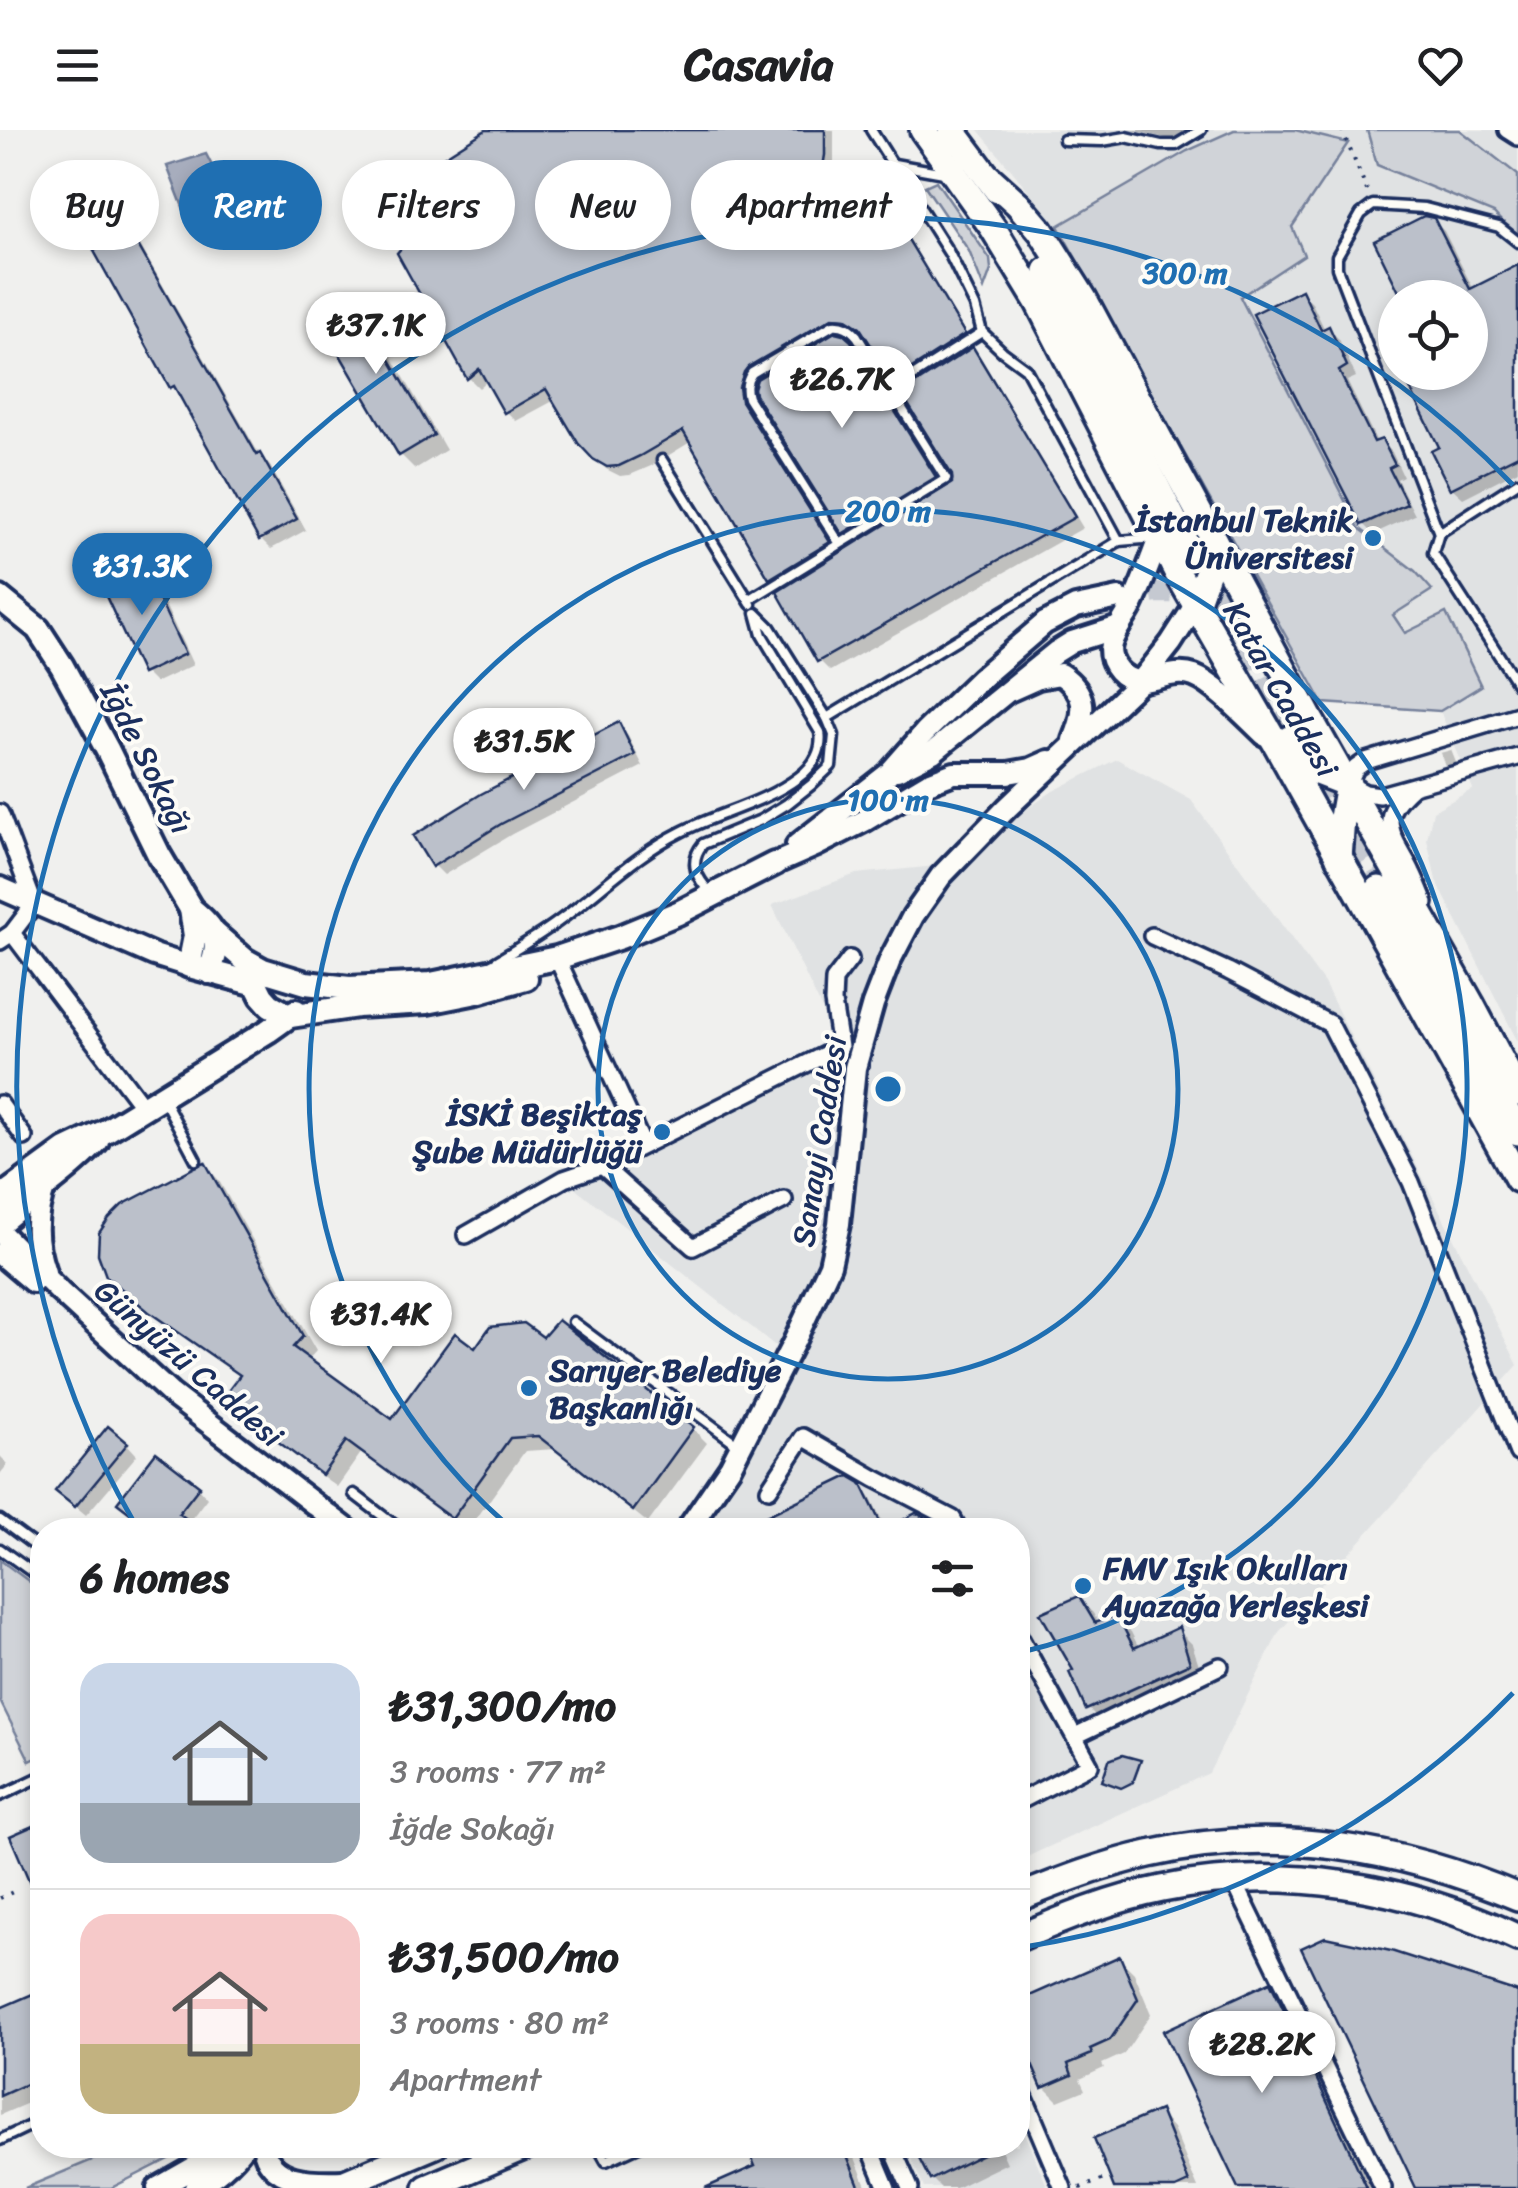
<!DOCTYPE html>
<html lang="en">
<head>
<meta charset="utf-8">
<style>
	:root { --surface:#fff; --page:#f2f2f2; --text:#202124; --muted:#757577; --line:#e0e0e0; --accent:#1f6fb2 }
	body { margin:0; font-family:Sriracha,sans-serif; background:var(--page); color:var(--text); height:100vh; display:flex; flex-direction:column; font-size:38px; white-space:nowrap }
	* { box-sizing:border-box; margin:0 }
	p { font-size:32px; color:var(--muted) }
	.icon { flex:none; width:55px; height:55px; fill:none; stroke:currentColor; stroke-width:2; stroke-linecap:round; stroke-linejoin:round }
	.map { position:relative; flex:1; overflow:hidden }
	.panel { position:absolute; left:30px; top:1388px; width:1000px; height:640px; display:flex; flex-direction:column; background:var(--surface); border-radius:40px; box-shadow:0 5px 15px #0003 }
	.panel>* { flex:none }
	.guide { position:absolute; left:30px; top:30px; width:1000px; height:90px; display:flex; gap:20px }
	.fabs { position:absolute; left:1378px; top:150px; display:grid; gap:20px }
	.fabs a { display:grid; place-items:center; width:110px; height:110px; border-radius:50%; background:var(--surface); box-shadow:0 5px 15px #0003; font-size:50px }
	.price { position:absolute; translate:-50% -85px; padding:0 22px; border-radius:35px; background:#fff; color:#222; font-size:32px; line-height:65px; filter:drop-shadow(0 2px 5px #0008) }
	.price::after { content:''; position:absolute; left:50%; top:60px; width:30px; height:22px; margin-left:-15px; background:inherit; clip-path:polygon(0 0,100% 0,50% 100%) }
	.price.active { background:var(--accent); color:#fff }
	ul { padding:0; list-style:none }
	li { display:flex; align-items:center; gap:30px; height:250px; padding:0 50px }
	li+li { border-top:2px solid var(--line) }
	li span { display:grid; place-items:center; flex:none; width:280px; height:200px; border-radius:30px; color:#555 }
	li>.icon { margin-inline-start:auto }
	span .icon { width:120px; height:120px; fill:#fffc; stroke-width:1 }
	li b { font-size:42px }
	h2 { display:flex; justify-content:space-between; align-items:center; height:120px; padding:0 50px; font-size:42px }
	.chip { padding:0 35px; border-radius:45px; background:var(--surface); box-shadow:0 5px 15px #0003; font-size:35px; line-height:90px }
	.chip.active { background:var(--accent); color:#fff }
	header { display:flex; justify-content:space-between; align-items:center; height:130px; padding:0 50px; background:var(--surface); font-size:45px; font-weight:700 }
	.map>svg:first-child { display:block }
	.built { fill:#e0e2e3; fill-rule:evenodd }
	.green { fill:#d0d3d8; stroke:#76819b; stroke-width:2.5 }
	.water { fill:#a7adbd; stroke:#6f7b97; stroke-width:2.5 }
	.shadow { fill:#0003; fill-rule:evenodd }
	.building { fill:#bbc0ca; stroke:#1b2f5e; stroke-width:2.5 }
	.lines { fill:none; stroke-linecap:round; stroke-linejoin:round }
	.tertiary-tunnel { stroke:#c5c9d1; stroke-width:20; stroke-dasharray:20 10; stroke-linecap:butt }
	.primary-tunnel { stroke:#c5c9d1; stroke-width:25; stroke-dasharray:25 12; stroke-linecap:butt }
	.service-casing { stroke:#1b2f5e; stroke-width:15 }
	.minor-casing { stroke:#1b2f5e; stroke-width:22 }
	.tertiary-casing { stroke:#1b2f5e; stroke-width:28 }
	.secondary-casing { stroke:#1b2f5e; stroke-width:30 }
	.primary-casing { stroke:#1b2f5e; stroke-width:32 }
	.path { stroke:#1b2f5e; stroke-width:4; stroke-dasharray:2.5 8; stroke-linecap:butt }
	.service { stroke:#fdfcf7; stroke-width:8 }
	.minor { stroke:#fdfcf7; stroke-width:15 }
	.tertiary { stroke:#fdfcf7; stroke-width:20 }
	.secondary { stroke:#fdfcf7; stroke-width:22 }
	.primary { stroke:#fdfcf7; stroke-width:25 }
	.ring { fill:none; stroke:#1f6fb2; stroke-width:5 }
	.poi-dot { fill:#1f6fb2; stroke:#fdfcf7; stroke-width:4 }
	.labels { text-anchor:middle; stroke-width:8; stroke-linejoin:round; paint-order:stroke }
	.poi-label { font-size:32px; font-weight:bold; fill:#1b2f5e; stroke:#fdfcf7; text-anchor:end }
	.street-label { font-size:32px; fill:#1b2f5e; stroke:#fdfcf7 }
	.centre { fill:#1f6fb2; stroke:#fdfcf7; stroke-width:5 }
	.ring-label { font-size:30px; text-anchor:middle; font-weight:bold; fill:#1f6fb2; stroke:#fdfcf7; stroke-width:8; stroke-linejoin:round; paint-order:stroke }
</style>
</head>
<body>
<header><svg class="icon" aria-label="menu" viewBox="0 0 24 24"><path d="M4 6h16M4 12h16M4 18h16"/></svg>Casavia<svg class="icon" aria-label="heart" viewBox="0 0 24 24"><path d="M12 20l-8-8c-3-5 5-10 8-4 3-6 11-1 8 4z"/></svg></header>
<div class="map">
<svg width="1518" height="2058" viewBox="0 0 1518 2058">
	<rect width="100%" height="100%" fill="#f0f0ee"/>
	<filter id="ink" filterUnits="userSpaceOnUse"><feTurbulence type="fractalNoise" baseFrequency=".01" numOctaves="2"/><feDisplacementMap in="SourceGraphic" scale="20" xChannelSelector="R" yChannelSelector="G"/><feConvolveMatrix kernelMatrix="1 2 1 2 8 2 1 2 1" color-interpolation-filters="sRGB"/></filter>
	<g filter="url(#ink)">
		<g class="built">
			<path d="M978 0H1518V912L1436 750 1427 709 1433 681 1473 659 1440 581 1323 573 1037 71ZM1395 168H1470V242H1395Z"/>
			<path d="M1117 629 1191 670 1324 853 1518 1235 1279 1502 1209 1643 1018 1731V1400H700L732 1358 792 1229 564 1049 840 917 772 775 856 744 946 735 1053 661Z"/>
			<path d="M1018 1989 1048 2058H924L905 2015H1018Z"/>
		</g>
		<g class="green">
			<path d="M1234 0H1295L1348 13 1292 97 1304 125 1240 167 1359 398 1415 441 1432 460 1393 485 1405 503 1446 483 1481 556 1440 581 1323 573 1058 96 1187 21Z"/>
			<path d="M1367 0H1460L1518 45V110L1494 83 1377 35Z"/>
			<path d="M936 51 990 129 991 140 984 159 969 121 925 56Z"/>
			<path d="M0 1430 42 1461V1625L30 1631 0 1571Z"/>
			<path d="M128 2015H196L111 2058H25Z"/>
		</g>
		<path class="water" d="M206 24 226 63 188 90 167 36Z"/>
		<g class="shadow">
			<path d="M480 0H834V36L829 67 890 84 901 95 973 215 970 217 982 230 1083 398 830 541 819 530 784 460 771 447 692 311 651 336 630 345 620 346 606 339 580 312 555 270 516 291 506 281 488 250 479 258 469 248 400 123 407 117 391 70 397 35 411 50 484 4ZM844 197 859 198 866 203 895 248 908 261 955 344 954 355 946 360 861 224 842 206 831 204ZM757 247V264L844 402 857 415 840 426 751 284 748 265Z"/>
			<path d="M1132 0H1189L1186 13Z"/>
			<path d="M1433 90 1444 101 1474 160 1518 138V340L1463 368 1452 358 1443 318 1410 257 1398 242H1470V168Z"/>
			<path d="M130 104 140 115 259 324 270 336 306 400 271 419 261 409 183 267 172 257Z"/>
			<path d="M1301 163 1312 173 1325 200 1328 199 1339 209 1356 247 1347 251 1378 314 1382 312 1392 322 1403 346 1397 349 1415 385 1373 404 1363 394Z"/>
			<path d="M354 171 368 185 446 320 415 339 401 325Z"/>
			<path d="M1395 204V237L1382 211Z"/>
			<path d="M141 434 151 444 193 535 155 553 144 542Z"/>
			<path d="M618 596 628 606 643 636 512 704 444 745 434 735Z"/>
			<path d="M1451 620 1457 635 1446 638 1440 623Z"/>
			<path d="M204 1035 218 1049 316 1221 307 1231 392 1293 476 1222 543 1210 559 1194 693 1299 707 1313 648 1393 555 1319 525 1321 468 1400H465L361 1323 337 1357 239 1283 225 1269 242 1247 140 1176 108 1144Z"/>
			<path d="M127 1314 137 1325 86 1385 69 1371Z"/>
			<path d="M0 1326 8 1334 0 1344Z"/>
			<path d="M859 1355 870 1367 887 1400H771Z"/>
			<path d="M198 1358 207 1368 188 1393 196 1400H153Z"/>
			<path d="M1078 1469 1093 1483 1099 1494 1117 1488 1131 1502 1139 1518 1178 1500 1192 1514 1203 1547 1102 1592 1088 1578 1076 1542Z"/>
			<path d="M1120 1829 1134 1843 1151 1884 1124 1924 1102 1934 1104 1938 1080 1949 1085 1960 1058 1971 1044 1957 1018 1896V1873Z"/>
			<path d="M1270 1855 1284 1869 1372 2058H1241Z"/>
			<path d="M42 1862V1967L0 1985V1881Z"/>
			<path d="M1159 1983 1173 1998 1198 2058H1117Z"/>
			<path d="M749 2015H850L867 2058H711L758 2037Z"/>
			<path d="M915 2015H999L1007 2033 956 2058H941L932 2049Z"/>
		</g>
		<g class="building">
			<path d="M486 0H825V25L819 62 891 81 965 204 893 250 860 198 846 189 832 188 748 237 744 242 739 257 741 271 830 412 769 449 683 301 640 326 619 336 607 337 593 329 578 313 546 259 504 283 479 239 467 249 397 123 403 116 379 75 388 69 375 46 398 32 409 49Z"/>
			<path d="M1424 86 1434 88 1470 159 1518 135V325L1450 359 1431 321 1439 317 1402 242H1470V168H1402L1374 111Z"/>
			<path d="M130 101 257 325 260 323 297 389 259 410 174 256 170 258 94 121Z"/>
			<path d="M1302 160 1321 200 1329 196 1347 236 1339 241 1374 312 1382 309 1395 335 1389 338 1407 374 1361 395 1253 184Z"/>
			<path d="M354 168 434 305 399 326 319 189Z"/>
			<path d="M835 202 843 204 851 211 936 347 842 404 755 265 754 258 757 249Z"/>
			<path d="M973 217 1075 387 817 532 777 462 952 353V345L901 263Z"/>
			<path d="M141 431 185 524 142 544 99 451Z"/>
			<path d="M619 592 635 625 501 694 432 737 413 706 481 664Z"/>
			<path d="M205 1032 303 1206 293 1217 392 1289 455 1203 475 1218 490 1197 524 1193 543 1207 558 1190 694 1297 633 1381 538 1306 510 1308 452 1389 346 1311 322 1345 222 1269 240 1245 149 1182 106 1146 98 1124 99 1103 109 1088 122 1075Z"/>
			<path d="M108 1296 128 1313 75 1377 55 1361Z"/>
			<path d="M156 1322 200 1356 179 1383 200 1400H152L117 1373Z"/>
			<path d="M849 1346 861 1353 884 1400 916 1383 946 1400H737Z"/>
			<path d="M1079 1466 1095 1493 1117 1485 1134 1518 1179 1497 1190 1533 1086 1580 1069 1542 1073 1540 1040 1483Z"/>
			<path d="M1122 1625 1141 1630 1133 1652 1121 1658 1102 1651 1109 1630Z"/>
			<path d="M42 1692V1781L10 1706Z"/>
			<path d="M1325 1807 1391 1821 1518 1862V2058H1416L1301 1818Z"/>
			<path d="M1120 1826 1138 1869 1110 1910 1090 1919 1092 1924 1068 1934 1072 1945 1042 1958 1018 1902V1871Z"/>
			<path d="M1270 1852 1299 1911 1367 2058H1238L1163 1901Z"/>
			<path d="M42 1860V1947L0 1966V1878Z"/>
			<path d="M1160 1980 1189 2052 1176 2058H1114L1094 2008Z"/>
			<path d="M746 2015H843L860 2058H705L755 2036Z"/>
			<path d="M912 2015H1001L930 2050Z"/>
		</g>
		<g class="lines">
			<path class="tertiary-tunnel" d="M1122 468 1157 463 1196 464 1218 473"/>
			<path class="primary-tunnel" d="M1189 420 1379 759"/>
			<g class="service-casing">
				<g id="service">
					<path d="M871 0 949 123 975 176 982 202 1003 222 1026 239 1119 411 1155 408"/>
					<path d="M1064 10 1102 11 1126 7 1161 15H1176L1201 0"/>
					<path d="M894 34 944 43"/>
					<path d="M1518 112 1499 97 1425 78 1373 75 1361 84 1337 126V138L1439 403 1433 423 1518 555"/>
					<path d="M891 260 982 202"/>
					<path d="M662 330 751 474"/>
					<path d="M1439 403 1518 352"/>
					<path d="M749 470 946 349 857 206C850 198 844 194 833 195L752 243C746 251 745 258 748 268L840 414"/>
					<path d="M827 588 1119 411"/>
					<path d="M492 834C516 819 541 805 563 788 602 759 637 724 681 702 720 682 763 674 799 647 814 636 823 620 820 602L762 505 756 483 770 497 827 588 834 605 831 636 811 655 787 674 761 690 703 714C688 732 696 748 711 763"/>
					<path d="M163 968 196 1030"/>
					<path d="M573 1192 737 1314"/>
					<path d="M354 1364 401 1400"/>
					<path d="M0 1390 42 1421"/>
					<path d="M0 1419 42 1449"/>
					<path d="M0 1666 42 1646"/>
					<path d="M0 2010 42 1990"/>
					<path d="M597 2015 606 2031 641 2015"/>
				</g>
			</g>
			<g class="minor-casing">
				<g id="minor">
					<path d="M1507 0 1518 7"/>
					<path d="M1518 585 1366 631 1356 638 1348 654 1365 663 1380 665 1518 627"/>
					<path d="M1412 657C1403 665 1390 677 1390 690 1390 708 1405 726 1412 742 1417 752 1421 763 1425 773"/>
					<path d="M0 683 34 774 12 803 0 811"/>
					<path d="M12 803 144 978"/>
					<path d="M1152 806 1228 841 1330 894 1411 1052 1518 1323"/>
					<path d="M557 828 643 1015"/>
					<path d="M0 974 24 1007"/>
					<path d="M602 1036 693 1117 784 1070"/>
					<path d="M466 1105 564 1049 602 1036 840 917 833 872 834 850 850 829"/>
					<path d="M769 1359 803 1307 874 1348 953 1389 959 1400"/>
					<path d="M1018 1504 1090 1635 1018 1672"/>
					<path d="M1075 1606 1220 1536"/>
					<path d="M1233 1749 1383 2058"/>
					<path d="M1018 1952 1063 2058"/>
					<path d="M869 2015 887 2058"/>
					<path d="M891 2015 910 2058"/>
				</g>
			</g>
			<g class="tertiary-casing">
				<g id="tertiary">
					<path d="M1159 408C1151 430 1143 452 1133 473 1127 487 1115 499 1111 514 1107 529 1118 545 1133 550 1151 555 1172 538 1194 546 1215 554 1247 588 1265 605"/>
					<path d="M1011 560 1038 548 1060 544C1088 563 1086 581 1074 610"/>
					<path d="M897 640 933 622 1056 522 1072 512 1119 497"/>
					<path d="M797 715 888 644 925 602 981 548 1045 493 1076 477 1119 468"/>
					<path d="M774 734 815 716 866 690 928 653 954 643H1008L1031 639 1049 631"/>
					<path d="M0 758 154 825 189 836"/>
					<path d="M0 1102 60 1162 171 1264 348 1400"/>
					<path d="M0 1124 33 1152"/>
					<path d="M45 1142C34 1111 34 1087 45 1056"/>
					<path d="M687 1400 730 1337 794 1212 830 1135 839 1094 855 938 873 874 890 830 913 786 941 746 1007 678 1141 551 1171 513 1196 474"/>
					<path d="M263 2015C269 2055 316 2052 347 2051"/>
					<path d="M158 2058 202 2033 221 2015"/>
					<path d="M195 2058C214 2046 232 2033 244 2015"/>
				</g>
			</g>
			<g class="secondary-casing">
				<g id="secondary">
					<path d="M0 468 38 499 62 536 108 621 159 725 191 779"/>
					<path d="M215 804 245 830 263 840 306 853 349 858 431 854 557 828 620 807 678 783 774 734"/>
					<path d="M209 842C223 809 216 800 191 779L195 806 189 836 256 854 262 866 270 875 290 886 357 876 427 872 477 862 526 848"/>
					<path d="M0 1068 66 1020 106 1001 268 901 296 881"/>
					<path d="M0 1093C32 1065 68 1042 97 1011"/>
				</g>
			</g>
			<g class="primary-casing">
				<g id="primary">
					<path d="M923 0 993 98 1038 172 1178 444 1278 617 1518 1049"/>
					<path d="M952 0 997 60"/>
					<path d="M987 46 1018 74 1041 101 1084 169 1311 591 1471 874 1518 963"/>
					<path d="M1047 141 1189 420"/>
					<path d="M1196 474 1209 438 1214 411"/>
					<path d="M1289 609 1312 640 1348 654"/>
					<path d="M1339 728 1342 688 1348 654"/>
					<path d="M1379 759 1518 1002"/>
					<path d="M1018 1768C1060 1751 1104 1734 1149 1724 1274 1695 1402 1718 1518 1767"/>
					<path d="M1018 1808C1064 1788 1112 1769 1162 1759 1281 1734 1409 1756 1518 1808"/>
					<path d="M333 2058 435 2015"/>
					<path d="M427 2058 528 2015"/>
				</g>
			</g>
			<g class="path">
				<path d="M1342 0 1369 65"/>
				<path d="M0 1768 15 1761"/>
				<path d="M1080 2058 1110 2047"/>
			</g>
			<use href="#service" class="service"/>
			<use href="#minor" class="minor"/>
			<use href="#tertiary" class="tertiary"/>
			<use href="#secondary" class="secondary"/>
			<use href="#primary" class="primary"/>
		</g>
	</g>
	<g class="ring">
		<circle cx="888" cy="959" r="290"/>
		<path d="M512 1399A579 579 0 1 1 1018 1523"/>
		<path d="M1513 1563A869 869 0 0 1 1024 1817M135 1394A869 869 0 0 1 1513 355"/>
	</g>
	<g class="poi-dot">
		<circle cx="1373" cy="408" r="10"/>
		<circle cx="662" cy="1002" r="10"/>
		<circle cx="529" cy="1258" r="10"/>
		<circle cx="1083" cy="1456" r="10"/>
	</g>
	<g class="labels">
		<g class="poi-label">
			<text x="1353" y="401">İstanbul Teknik<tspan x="1353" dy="37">Üniversitesi</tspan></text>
			<text x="642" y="995">İSKİ Beşiktaş<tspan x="642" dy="37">Şube Müdürlüğü</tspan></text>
			<text x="549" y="1251" text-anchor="start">Sarıyer Belediye<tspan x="549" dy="37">Başkanlığı</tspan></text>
			<text x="1103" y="1449" text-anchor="start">FMV Işık Okulları<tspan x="1103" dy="37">Ayazağa Yerleşkesi</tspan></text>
		</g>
		<g class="street-label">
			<text transform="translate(1281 559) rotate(60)" y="11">Katar Caddesi</text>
			<text transform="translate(147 628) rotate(63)" y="11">İğde Sokağı</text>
			<text transform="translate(819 1011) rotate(-81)" y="11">Sanayi Caddesi</text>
			<text transform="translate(189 1233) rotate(41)" y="11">Günyüzü Caddesi</text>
		</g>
	</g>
	<circle cx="888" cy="959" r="15" class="centre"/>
	<g class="ring-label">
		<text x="1185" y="153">300 m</text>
		<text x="888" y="391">200 m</text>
		<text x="888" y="680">100 m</text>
	</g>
</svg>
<div class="fabs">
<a><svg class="icon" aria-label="locate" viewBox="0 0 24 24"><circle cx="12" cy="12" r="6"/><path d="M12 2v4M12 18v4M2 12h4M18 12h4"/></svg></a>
</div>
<b class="price" style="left:376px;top:247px">₺37.1K</b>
<b class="price" style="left:842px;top:301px">₺26.7K</b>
<b class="price active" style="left:142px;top:488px">₺31.3K</b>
<b class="price" style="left:524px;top:663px">₺31.5K</b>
<b class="price" style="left:381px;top:1236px">₺31.4K</b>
<b class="price" style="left:1262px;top:1966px">₺28.2K</b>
<div class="guide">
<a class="chip">Buy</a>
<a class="chip active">Rent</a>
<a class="chip">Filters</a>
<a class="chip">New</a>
<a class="chip">Apartment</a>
</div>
<section class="panel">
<h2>6 homes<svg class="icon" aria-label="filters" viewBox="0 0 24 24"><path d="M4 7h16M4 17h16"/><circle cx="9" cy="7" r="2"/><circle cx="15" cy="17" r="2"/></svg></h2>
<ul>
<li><span style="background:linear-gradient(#c9d6e8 70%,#9aa5b1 0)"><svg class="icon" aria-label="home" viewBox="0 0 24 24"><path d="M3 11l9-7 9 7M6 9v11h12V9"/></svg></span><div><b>₺31,300/mo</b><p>3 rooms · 77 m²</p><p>İğde Sokağı</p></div></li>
<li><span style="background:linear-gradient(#f6c9c9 65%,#c2b280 0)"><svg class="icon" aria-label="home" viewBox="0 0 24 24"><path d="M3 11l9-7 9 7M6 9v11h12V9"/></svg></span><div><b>₺31,500/mo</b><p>3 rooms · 80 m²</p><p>Apartment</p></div></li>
</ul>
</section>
</div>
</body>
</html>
